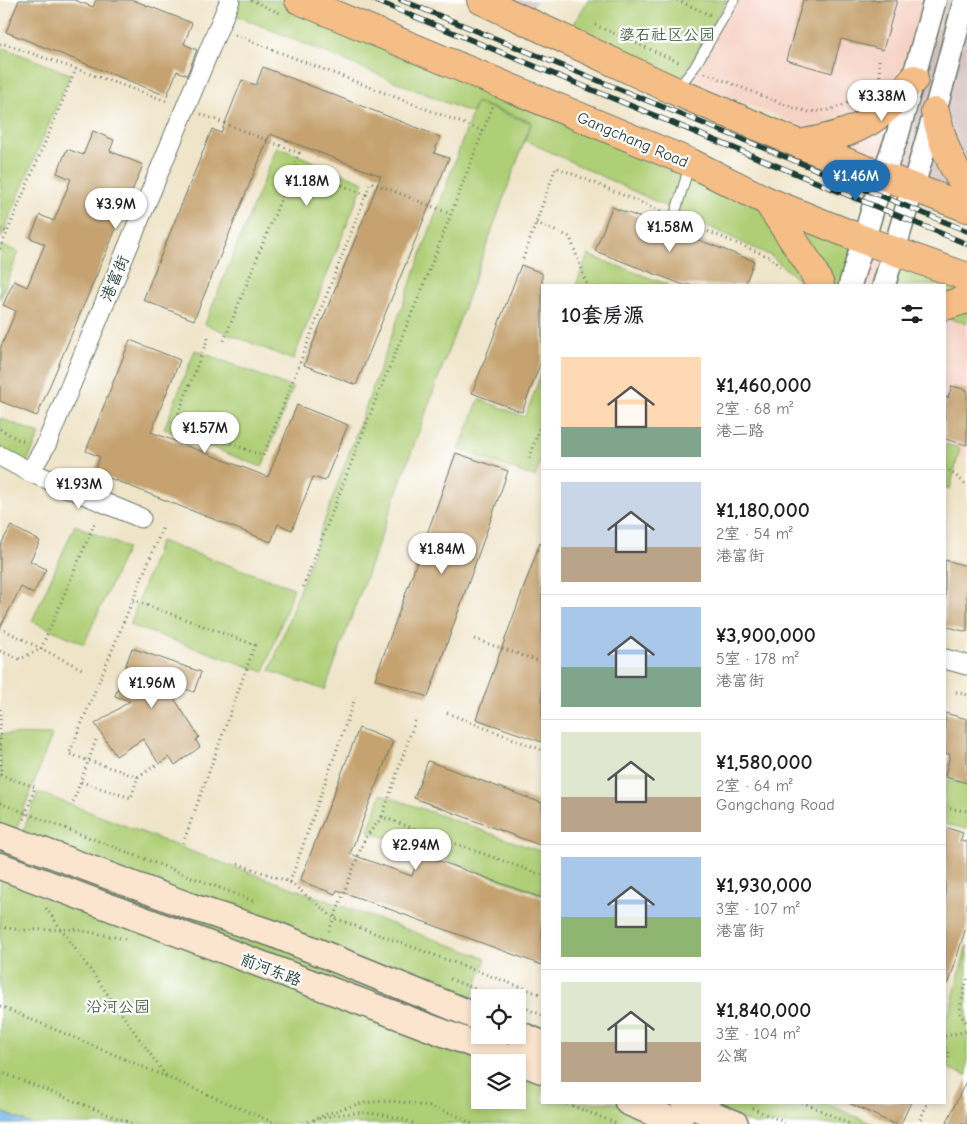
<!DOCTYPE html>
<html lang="zh">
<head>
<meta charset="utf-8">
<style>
	:root { --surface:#fff; --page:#f6f6f6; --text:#202124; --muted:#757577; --line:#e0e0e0; --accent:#1f6fb2 }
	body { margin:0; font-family:"Comic Neue","LXGW WenKai TC",sans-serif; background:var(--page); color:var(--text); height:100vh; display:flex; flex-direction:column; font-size:19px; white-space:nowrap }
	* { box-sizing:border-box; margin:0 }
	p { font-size:16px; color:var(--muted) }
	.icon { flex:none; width:28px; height:28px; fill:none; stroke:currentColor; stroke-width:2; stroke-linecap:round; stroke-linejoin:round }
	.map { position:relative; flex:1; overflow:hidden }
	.details { position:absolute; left:541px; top:284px; width:405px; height:820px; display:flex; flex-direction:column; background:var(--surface); border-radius:0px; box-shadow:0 2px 8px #0003 }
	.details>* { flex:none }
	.controls { position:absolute; left:471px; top:989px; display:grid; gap:10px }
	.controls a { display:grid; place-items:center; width:55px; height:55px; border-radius:0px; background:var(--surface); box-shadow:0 2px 8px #0003; font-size:25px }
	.price { position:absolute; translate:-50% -42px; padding:0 11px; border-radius:18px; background:#fff; color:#222; font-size:16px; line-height:32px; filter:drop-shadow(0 1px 2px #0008) }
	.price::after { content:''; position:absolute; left:50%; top:30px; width:15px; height:11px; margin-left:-8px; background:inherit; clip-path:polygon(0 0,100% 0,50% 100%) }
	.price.current { background:var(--accent); color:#fff }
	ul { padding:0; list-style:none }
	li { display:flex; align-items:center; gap:15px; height:125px; padding:0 20px }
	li+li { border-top:1px solid var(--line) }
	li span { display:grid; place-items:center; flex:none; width:140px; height:100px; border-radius:0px; color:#555 }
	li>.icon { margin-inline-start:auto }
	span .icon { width:60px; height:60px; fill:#fffc; stroke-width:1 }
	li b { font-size:21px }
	h2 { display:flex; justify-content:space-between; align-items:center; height:60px; padding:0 20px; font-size:21px }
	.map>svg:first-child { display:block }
	.built { fill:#f6d2c4 }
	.industrial { fill:#d1bfbe }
	.green { fill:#afcf76; stroke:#678655; fill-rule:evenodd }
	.water { fill:#71b3e5; stroke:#48788c }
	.building { fill:#c5a270 }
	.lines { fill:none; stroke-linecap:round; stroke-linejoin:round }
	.service-casing { stroke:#687768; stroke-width:11 }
	.minor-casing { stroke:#687768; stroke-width:21 }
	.tertiary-casing { stroke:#687768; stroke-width:25 }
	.secondary-casing { stroke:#687768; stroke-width:29 }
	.primary-casing { stroke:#687768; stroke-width:30 }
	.path { stroke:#687768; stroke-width:3; stroke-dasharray:1 4; stroke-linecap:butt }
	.service { stroke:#fff; stroke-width:9 }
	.minor { stroke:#fff; stroke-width:19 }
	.tertiary { stroke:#fff; stroke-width:22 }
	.secondary { stroke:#fbe5cf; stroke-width:26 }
	.primary { stroke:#f6be87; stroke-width:28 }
	.rail-casing { stroke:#1f3d34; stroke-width:5.5 }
	.rail { stroke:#fff; stroke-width:4; stroke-dasharray:11; stroke-linecap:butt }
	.labels { text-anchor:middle; stroke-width:4.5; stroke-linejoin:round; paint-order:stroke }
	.park-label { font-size:16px; fill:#436244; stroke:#fff }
	.street-label { font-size:16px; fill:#1f3d34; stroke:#fff }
</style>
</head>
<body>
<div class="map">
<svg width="967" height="1124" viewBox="0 0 967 1124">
	<rect width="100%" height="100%" fill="#fff"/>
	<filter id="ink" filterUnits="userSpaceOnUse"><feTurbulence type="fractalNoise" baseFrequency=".02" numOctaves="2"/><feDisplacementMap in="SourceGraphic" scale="10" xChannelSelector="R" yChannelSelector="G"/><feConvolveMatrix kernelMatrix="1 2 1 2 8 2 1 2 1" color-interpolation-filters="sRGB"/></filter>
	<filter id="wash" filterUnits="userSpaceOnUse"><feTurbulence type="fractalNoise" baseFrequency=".0096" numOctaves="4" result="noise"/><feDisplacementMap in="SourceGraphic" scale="20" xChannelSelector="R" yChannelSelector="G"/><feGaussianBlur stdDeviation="1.12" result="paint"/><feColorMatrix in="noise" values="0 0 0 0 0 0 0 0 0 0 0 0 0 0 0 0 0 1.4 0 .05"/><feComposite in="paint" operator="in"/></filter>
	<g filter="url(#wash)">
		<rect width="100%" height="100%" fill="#efe4c8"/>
		<g class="built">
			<path d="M729 0H943L899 165 683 78Z"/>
			<path d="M877 247 967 282V459L945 453V285H866Z"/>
		</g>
		<g class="industrial">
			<path d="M492 0H537L529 15Z"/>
			<path d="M946 0H967V194L901 166Z"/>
		</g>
		<g class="green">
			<path d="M233 0H294L874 245 862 285H804L771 256 525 140 532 122 476 102 471 113 228 12Z"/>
			<path d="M588 0H727L682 77 570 31Z"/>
			<path d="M4 48 70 74 1 238 0 50Z"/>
			<path d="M476 103 531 123 325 690 270 671Z"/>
			<path d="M277 147 364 182 293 360 205 324Z"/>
			<path d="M0 245 19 252 0 299Z"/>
			<path d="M887 253 967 284V324L945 317V285H874Z"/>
			<path d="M588 255 669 285H576Z"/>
			<path d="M195 350 293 388 262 467 164 429Z"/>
			<path d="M542 372V458L535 477 459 450 479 399 525 417Z"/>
			<path d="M0 418 40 434 26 464 0 450Z"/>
			<path d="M945 444 960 448 950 489 945 488Z"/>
			<path d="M75 525 127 548 84 644 32 621Z"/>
			<path d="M160 541 294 588 264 672 130 625Z"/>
			<path d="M0 734 52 735 14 835 0 830Z"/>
			<path d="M947 780 967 784V829L945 824V788Z"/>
			<path d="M38 792 198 854 486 958 467 1011 20 839Z"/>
			<path d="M381 794 542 852V895L368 831Z"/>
			<path d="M0 837 480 1024V1035H508L542 1049V1102L672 1103 724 1124H32L0 1111ZM480 1062H518V1100H480Z"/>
			<path d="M967 945V1076L945 1067V1013L949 1014Z"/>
			<path d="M700 1103H825L873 1124H754Z"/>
		</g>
		<path class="water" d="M0 1112 31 1124H0Z"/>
		<g id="blocks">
			<g class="building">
				<path d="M19 0H74L93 7 96 0H133L192 23 184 44 197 50 187 75 177 71 167 96 6 32Z"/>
				<path d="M803 0H897L883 50 841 39 832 73 786 60Z"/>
				<path d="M263 67 440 137 434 153 449 158 356 385 304 365 381 176 270 134 194 320 143 300 212 129 221 133 242 80 256 85Z"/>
				<path d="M93 131 114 140 110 151 143 165 37 416 0 401V349L16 311 3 305 14 281 27 287 45 244 30 238 40 215 54 221 71 179 57 173 67 149 83 155Z"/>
				<path d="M612 207 754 261 745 285H684L595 251Z"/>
				<path d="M521 265 542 273V359L522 412 472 393Z"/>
				<path d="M130 340 180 360 151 432 268 477 297 405 348 425 325 481 313 477 292 530 278 524 271 542 94 472 100 457 86 451Z"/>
				<path d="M952 386 967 390V445L945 439V397L948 398Z"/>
				<path d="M456 453 508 471 428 697 375 679Z"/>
				<path d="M11 526 40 541 30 561 46 569 33 594 21 587 0 628V546Z"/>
				<path d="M540 543 542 544V742L476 719Z"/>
				<path d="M945 560 967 566V632L945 626Z"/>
				<path d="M132 648 201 672 194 692 163 681 199 737 196 740 200 747 175 765 169 757 159 764 143 739 116 756 95 724 130 701 115 696Z"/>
				<path d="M945 713 967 719V783L945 777 950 754H945Z"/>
				<path d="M359 728 393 741 350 854 412 876 420 854 542 898V965L337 890 335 894 300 881Z"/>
				<path d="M428 761 542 803V846L414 798Z"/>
				<path d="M945 827 963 833 960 841 967 842V924L949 983H945Z"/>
				<path d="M967 1079V1124H946Z"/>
				<path d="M847 1102H911L901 1124H894Z"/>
			</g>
		</g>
	</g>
	<g filter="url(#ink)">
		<use href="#blocks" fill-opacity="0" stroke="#687768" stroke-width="1"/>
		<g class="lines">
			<g class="service-casing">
				<g id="service">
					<path d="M677 89 694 68 734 0"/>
					<path d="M674 217 689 167"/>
				</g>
			</g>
			<g class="minor-casing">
				<g id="minor">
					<path d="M0 456 30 472 46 445 230 0"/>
					<path d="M30 472 141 518"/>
					<path d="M945 659 967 665"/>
				</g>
			</g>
			<g class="tertiary-casing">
				<g id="tertiary">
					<path d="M850 285 883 175 897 137 935 0"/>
					<path d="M884 285 935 112 965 0"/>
				</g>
			</g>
			<g class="secondary-casing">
				<g id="secondary">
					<path d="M0 835 192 907 274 934 480 1018"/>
					<path d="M0 866 542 1070"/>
					<path d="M518 1034 542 1044"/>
					<path d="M628 1102 680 1124"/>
					<path d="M684 1102 735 1124"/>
				</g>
			</g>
			<g class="primary-casing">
				<g id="primary">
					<path d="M299 0 691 163 767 201 864 240 967 277"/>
					<path d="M481 0 675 91 799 144 967 208"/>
					<path d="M935 112C942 139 949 165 967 187"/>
					<path d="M799 144C831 138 863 131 887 108 896 99 905 89 914 79"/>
					<path d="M767 201 810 265 820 285"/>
					<path d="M945 306 967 299"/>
				</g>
			</g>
			<g class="path">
				<path d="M251 0 280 13"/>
				<path d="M677 0 710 15"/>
				<path d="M595 25 681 63"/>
				<path d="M235 35 483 131 422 289 376 399 302 590"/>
				<path d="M0 44 2 43 167 101"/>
				<path d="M879 60 880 81"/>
				<path d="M705 73 793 108 809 112 829 110 846 104 873 86"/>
				<path d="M201 114 299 153 294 166"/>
				<path d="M483 131 493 106"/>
				<path d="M366 195 371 182 451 214"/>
				<path d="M685 222 770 257 781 267"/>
				<path d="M536 223 570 237 587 285"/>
				<path d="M0 229 7 232"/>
				<path d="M0 249 76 69"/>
				<path d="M523 259 556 167 661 211"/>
				<path d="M208 338 175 422 263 456 366 195 294 166 223 343"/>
				<path d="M0 429 17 439 27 441"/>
				<path d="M529 458 542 421"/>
				<path d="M945 467 967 485"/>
				<path d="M133 600 255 645 182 846"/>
				<path d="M0 628 82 669"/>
				<path d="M474 639 542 662"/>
				<path d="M0 651 20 659 41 649 96 520"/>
				<path d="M956 692 967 695"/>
				<path d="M0 709 1 775 0 779"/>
				<path d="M447 713 542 750"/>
				<path d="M415 721 382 817 542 875"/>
				<path d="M0 775 35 787 24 820"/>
				<path d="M138 777 156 765"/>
				<path d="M81 782 131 798 138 777 69 754 163 527"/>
				<path d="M73 802 96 740"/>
				<path d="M0 803 256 902"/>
				<path d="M945 808 967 811"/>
				<path d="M382 817 365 838 334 918 542 995"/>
				<path d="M238 864 290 882 355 698"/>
				<path d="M290 882 334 918 329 931"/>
				<path d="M46 908 166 1076"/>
				<path d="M0 927 21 930 73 929 126 939"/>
				<path d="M450 979 497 998"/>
				<path d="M967 979 959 1012 967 1024"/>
				<path d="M518 1005 542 1015"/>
				<path d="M0 1006 277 1124"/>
				<path d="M945 1036 967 1031"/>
				<path d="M945 1048 949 1056 945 1066"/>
				<path d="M0 1072 133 1124"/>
				<path d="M563 1102 618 1124"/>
				<path d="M802 1102 850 1124"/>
				<path d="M752 1108 788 1124"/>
				<path d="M314 1120C351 1110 380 1110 416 1124"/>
				<path d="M303 1124C350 1104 374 1095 425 1106 441 1109 458 1115 472 1124"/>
				<path d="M918 1124 928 1102"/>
			</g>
			<use href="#service" class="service"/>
			<use href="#minor" class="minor"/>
			<use href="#tertiary" class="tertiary"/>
			<use href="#secondary" class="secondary"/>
			<use href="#primary" class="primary"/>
			<g class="rail-casing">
				<g id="rail">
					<path d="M374 0 967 244"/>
					<path d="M401 0 967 231"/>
				</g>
			</g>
			<use href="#rail" class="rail"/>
		</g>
	</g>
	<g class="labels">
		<g class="park-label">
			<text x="667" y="40">婆石社区公园</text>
			<text x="118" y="1012">沿河公园</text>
		</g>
		<g class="street-label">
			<text transform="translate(633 139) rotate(23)" y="6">Gangchang Road</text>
			<text transform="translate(114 278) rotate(-67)" y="6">港富街</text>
			<text transform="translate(271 969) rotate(21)" y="6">前河东路</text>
		</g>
	</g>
</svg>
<div class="controls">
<a><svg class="icon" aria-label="locate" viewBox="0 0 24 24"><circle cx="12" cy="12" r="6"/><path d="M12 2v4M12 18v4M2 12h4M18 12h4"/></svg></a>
<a><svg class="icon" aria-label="layers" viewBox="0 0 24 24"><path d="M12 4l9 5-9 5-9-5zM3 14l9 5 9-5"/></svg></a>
</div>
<b class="price" style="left:882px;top:122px">¥3.38M</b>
<b class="price current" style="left:856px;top:202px">¥1.46M</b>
<b class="price" style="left:307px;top:207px">¥1.18M</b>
<b class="price" style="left:116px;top:230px">¥3.9M</b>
<b class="price" style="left:670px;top:253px">¥1.58M</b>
<b class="price" style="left:205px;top:454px">¥1.57M</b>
<b class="price" style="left:79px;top:510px">¥1.93M</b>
<b class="price" style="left:442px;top:575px">¥1.84M</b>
<b class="price" style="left:152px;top:709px">¥1.96M</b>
<b class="price" style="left:416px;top:871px">¥2.94M</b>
<section class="details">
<h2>10套房源<svg class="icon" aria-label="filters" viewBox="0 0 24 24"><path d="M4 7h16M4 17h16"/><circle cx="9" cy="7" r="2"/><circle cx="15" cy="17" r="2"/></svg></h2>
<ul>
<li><span style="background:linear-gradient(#ffd9b3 70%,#7fa58c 0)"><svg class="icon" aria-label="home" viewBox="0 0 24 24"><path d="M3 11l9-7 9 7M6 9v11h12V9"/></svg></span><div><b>¥1,460,000</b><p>2室 · 68 m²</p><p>港二路</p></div></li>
<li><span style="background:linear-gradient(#c9d6e8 65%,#b9a48a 0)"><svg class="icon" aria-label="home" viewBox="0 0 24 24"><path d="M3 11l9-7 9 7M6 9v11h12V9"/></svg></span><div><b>¥1,180,000</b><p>2室 · 54 m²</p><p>港富街</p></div></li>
<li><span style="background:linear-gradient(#a9c7e8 60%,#7fa58c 0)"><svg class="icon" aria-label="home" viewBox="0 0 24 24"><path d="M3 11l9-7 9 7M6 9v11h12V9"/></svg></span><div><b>¥3,900,000</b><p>5室 · 178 m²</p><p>港富街</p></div></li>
<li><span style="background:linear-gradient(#dfe7d0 65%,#b9a48a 0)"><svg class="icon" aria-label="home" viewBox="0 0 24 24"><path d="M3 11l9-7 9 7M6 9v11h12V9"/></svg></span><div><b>¥1,580,000</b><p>2室 · 64 m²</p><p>Gangchang Road</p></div></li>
<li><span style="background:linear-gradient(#a9c7e8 60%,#8fb573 0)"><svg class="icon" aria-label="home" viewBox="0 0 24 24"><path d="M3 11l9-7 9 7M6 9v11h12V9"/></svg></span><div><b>¥1,930,000</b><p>3室 · 107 m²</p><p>港富街</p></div></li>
<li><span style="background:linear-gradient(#dfe7d0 60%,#b9a48a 0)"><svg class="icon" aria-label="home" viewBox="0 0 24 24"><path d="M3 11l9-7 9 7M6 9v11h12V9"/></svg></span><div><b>¥1,840,000</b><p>3室 · 104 m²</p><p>公寓</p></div></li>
</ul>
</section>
</div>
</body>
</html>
